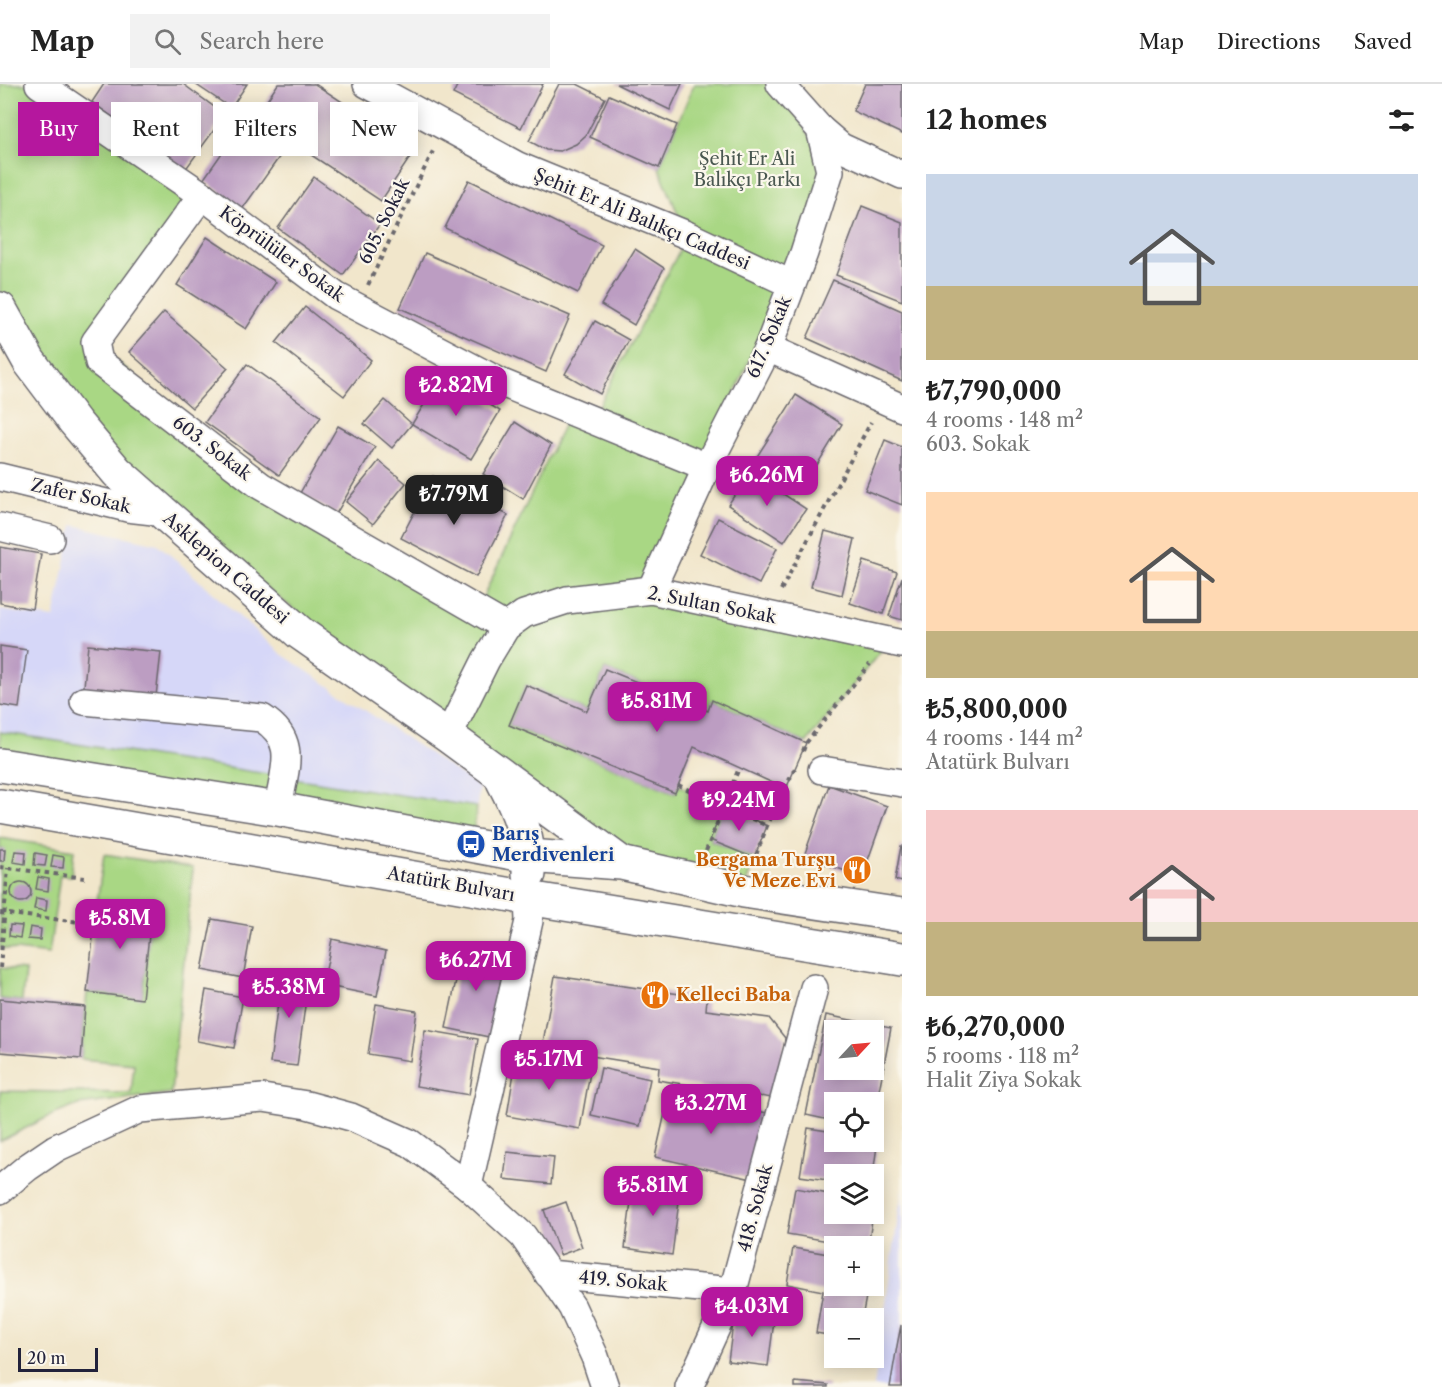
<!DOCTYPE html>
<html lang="en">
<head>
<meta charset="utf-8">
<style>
	:root { --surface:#fff; --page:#f2f2f2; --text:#222; --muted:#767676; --line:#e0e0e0; --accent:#b5179e }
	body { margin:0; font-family:"Libre Caslon Text",serif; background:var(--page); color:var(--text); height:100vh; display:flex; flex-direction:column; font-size:22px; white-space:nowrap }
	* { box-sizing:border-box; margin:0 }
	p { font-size:20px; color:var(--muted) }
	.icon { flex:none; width:33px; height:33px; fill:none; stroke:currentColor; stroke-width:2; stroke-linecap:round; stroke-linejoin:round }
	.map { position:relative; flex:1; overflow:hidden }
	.sheet { display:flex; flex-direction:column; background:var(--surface); width:540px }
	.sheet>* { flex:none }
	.guide { position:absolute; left:18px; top:18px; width:570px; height:54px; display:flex; gap:12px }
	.needle { width:39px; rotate:64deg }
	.controls { position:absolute; left:824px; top:936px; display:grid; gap:12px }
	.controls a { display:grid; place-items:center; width:60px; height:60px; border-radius:0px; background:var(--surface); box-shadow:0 3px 15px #0003; font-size:30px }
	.scale { position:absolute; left:18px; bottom:15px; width:80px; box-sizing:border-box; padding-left:6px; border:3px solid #22223b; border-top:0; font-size:16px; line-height:21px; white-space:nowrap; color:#22223b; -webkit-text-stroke:4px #fbf7ec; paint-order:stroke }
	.price { position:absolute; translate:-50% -51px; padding:0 14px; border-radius:12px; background:var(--accent); color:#fff; font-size:20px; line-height:39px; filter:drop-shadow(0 2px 3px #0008) }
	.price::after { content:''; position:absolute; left:50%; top:36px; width:18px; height:14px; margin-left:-9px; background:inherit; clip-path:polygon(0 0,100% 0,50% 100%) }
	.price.active { background:#222; color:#fff }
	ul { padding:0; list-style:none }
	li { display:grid; align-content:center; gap:12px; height:318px; padding:0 24px }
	li span { display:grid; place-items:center; height:186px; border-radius:0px; color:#555 }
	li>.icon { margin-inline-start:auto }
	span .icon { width:108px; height:108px; fill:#fffc; stroke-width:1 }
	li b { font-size:26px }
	h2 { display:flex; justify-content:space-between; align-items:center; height:72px; padding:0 24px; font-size:26px }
	.tag { padding:0 21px; border-radius:0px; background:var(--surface); box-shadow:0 3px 15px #0003; font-size:21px; line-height:54px }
	.tag.active { background:var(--accent); color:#fff }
	header { display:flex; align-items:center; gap:36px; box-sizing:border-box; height:84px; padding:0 30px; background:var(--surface); border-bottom:2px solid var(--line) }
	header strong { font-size:28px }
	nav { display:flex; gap:33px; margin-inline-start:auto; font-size:21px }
	.search { width:420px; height:54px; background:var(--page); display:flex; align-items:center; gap:15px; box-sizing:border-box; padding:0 21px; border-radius:0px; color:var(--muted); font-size:22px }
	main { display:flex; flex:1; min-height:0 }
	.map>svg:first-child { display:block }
	.built { fill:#d6d7f8 }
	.green { fill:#a9d784; stroke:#667c60; stroke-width:1.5 }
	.building { fill:#bc9dc2; fill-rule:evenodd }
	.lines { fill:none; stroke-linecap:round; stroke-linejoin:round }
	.minor-casing { stroke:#6a676d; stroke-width:30 }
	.major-casing { stroke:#6a676d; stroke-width:36 }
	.path { stroke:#6a676d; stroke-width:4; stroke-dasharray:4.5 4.5; stroke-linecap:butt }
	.minor { stroke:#fff; stroke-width:27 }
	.major { stroke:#fff; stroke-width:33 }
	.labels { text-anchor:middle; stroke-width:4.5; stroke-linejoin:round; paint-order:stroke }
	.park-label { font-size:18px; fill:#4a5851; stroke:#fbf7ec }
	.street-label { font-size:18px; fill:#22223b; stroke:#fbf7ec }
	.transit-label { font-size:18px; font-weight:bold; fill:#164399; stroke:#fbf7ec; text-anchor:start }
	.food-label { font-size:18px; font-weight:bold; fill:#c56008; stroke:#fbf7ec; text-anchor:end }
</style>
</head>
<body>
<header>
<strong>Map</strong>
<div class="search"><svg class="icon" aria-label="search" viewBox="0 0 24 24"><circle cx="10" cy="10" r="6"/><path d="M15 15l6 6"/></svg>Search here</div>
<nav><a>Map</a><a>Directions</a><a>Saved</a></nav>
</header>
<main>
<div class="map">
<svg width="902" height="1303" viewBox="0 0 902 1303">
	<rect width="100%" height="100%" fill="#fbf7ec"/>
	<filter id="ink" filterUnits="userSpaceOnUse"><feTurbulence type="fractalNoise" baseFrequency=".0167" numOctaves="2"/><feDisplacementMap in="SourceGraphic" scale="12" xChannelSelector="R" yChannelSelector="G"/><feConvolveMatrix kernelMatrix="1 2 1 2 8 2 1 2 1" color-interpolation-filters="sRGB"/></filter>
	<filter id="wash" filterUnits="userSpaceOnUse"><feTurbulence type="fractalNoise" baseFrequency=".008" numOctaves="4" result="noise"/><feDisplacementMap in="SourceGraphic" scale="24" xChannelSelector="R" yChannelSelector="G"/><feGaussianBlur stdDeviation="1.35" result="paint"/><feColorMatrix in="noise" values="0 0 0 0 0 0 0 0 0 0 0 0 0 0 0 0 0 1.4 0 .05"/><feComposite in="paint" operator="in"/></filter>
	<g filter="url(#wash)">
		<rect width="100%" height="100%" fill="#f1e6cb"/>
		<g class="built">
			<path d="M73 441 158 460 280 569 479 703 477 723 0 648V526L54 534Z"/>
			<path d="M902 1105V1303H874Z"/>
		</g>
		<g class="green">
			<path d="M0 0H39L202 111 95 258 261 402 477 526 570 327 592 335 687 152 659 84 694 0H780L830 87 651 505 889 557 806 659 712 616 708 627 605 585 587 627 526 601 509 641 675 709 678 701 724 722 710 756 754 774 744 807 621 779 117 388 0 225Z"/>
			<path d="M0 648 477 723 471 760 0 681Z"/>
			<path d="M0 754 74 766 71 792 60 791 49 870 0 864Z"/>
			<path d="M104 770 193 784 171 1009 78 1021 50 1032 0 1057V1007L131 1009 134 980 81 975 87 908 142 914 152 824 97 818Z"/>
			<path d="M0 884 25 886 22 917 0 915Z"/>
		</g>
		<g id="blocks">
			<g class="building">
				<path d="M104 0H183L225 31 185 86 92 18Z"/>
				<path d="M195 0H247L231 24Z"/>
				<path d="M278 0H315L415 66 381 117 255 34Z"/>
				<path d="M458 0H543L521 44 453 10Z"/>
				<path d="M559 0H577L605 14 586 51 576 60 560 67 546 66 529 57Z"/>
				<path d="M616 0H682L670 26Z"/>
				<path d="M865 0H902V50L853 27Z"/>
				<path d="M609 11 677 41 659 84 590 53Z"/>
				<path d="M245 36 285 65 243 124 203 96Z"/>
				<path d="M314 93 380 140 343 191 278 144Z"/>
				<path d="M469 96 602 161 578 209 445 144Z"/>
				<path d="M862 122 902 138V217L836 191Z"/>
				<path d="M207 153 276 198 246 245 177 201Z"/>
				<path d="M635 165 664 184 634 241 601 221Z"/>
				<path d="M425 169 570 232 546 288 400 224Z"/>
				<path d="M833 196 902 227V297L807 254Z"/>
				<path d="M305 223 371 276 344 312 276 259Z"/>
				<path d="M164 228 228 284 192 324 129 268Z"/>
				<path d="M595 237 629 256 600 310 565 290Z"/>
				<path d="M247 280 321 333 279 391 205 338Z"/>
				<path d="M442 291 500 327 471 375 412 340Z"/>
				<path d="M796 311 842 340 803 404 756 374Z"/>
				<path d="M385 316 412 340 392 364 364 340Z"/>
				<path d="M515 338 551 361 523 415 483 390Z"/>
				<path d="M338 342 375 363 336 430 300 409Z"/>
				<path d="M885 356 902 363V421L865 406Z"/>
				<path d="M379 377 406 399 373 440 346 418Z"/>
				<path d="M750 388 806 425 784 458 728 421Z"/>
				<path d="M433 392 508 431 476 493 401 454Z"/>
				<path d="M718 434 777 464 759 500 700 470Z"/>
				<path d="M825 447 855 455 842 511 811 503Z"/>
				<path d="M0 463 41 470 32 525 0 519Z"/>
				<path d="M864 477 897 488 883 530 850 519Z"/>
				<path d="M902 493V536L889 532Z"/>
				<path d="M88 561 161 568 155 621 83 613Z"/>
				<path d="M0 562 27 566 19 624 0 621Z"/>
				<path d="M605 585 708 627 712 616 806 659 786 705 694 663 675 709 509 641 526 601 587 627Z"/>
				<path d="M829 701 887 722 862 793 804 772Z"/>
				<path d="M724 722 767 742 754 774 710 756Z"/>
				<path d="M901 762H902V798L895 796Z"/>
				<path d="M0 765H5L4 777H0Z"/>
				<path d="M15 767 26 768 25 780 13 778Z"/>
				<path d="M35 769 47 771 45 782 34 781Z"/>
				<path d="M53 771 64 773 63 784 51 783Z"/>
				<path d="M38 793 49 795 48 807 36 805Z"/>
				<circle cx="21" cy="808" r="10"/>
				<path d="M36 814 47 816 46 827 34 825Z"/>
				<path d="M97 818 152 824 142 915 87 908Z"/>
				<path d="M212 835 252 842 243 894 202 886Z"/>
				<path d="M10 841 22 842 20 854 9 852Z"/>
				<path d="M30 843 41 845 40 856 28 855Z"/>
				<path d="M332 855 386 867 377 912 323 901Z"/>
				<path d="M463 863 506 872 489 953 446 944Z"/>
				<path d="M282 888 309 892 297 982 270 979Z"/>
				<path d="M555 892 707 914 706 926 769 934 785 954 778 1015 658 996 659 983 542 964Z"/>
				<path d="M206 906 243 913 234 964 197 957Z"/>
				<path d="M0 915 85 923 81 975 0 968Z"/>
				<path d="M376 920 417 927 410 977 368 970Z"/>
				<path d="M826 931 891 944 874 1033 873 1018H834V1037L806 1031ZM834 946H873V986H834Z"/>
				<path d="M425 946 478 955 469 1011 416 1002Z"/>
				<path d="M517 970 591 983 580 1045 507 1032Z"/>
				<path d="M601 984 650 995 640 1042 591 1031Z"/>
				<path d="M670 1007 767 1029 752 1095 655 1073Z"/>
				<path d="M808 1044 834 1048V1058H873V1054L878 1055 873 1090H834V1097L800 1092Z"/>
				<path d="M507 1068 554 1073 551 1100 504 1095Z"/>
				<path d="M634 1095 681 1102 672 1171 625 1164Z"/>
				<path d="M795 1104 834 1111V1130H873L868 1162H858L787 1150Z"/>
				<path d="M566 1118 582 1163 560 1171 544 1126Z"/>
				<path d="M793 1164 834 1171V1202H868L862 1234H834V1252L816 1249 823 1207 787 1200Z"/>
				<path d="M735 1225 775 1230 768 1282 728 1277Z"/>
				<path d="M901 1241 902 1303H890L897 1262Z"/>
				<path d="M795 1298 828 1301V1303H795Z"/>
			</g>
		</g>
	</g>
	<g filter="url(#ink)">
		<use href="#blocks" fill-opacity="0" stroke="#6a676d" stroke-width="1.5"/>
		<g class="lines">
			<g class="minor-casing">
				<g id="minor">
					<path d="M39 0 202 111 336 212 502 299 707 383"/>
					<path d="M367 0 518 82 687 151 791 200"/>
					<path d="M820 45 841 63 902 91"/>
					<path d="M202 111 95 258 99 278 261 402 506 543"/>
					<path d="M768 264 902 324"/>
					<path d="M0 393 127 424 162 428"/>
					<path d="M0 443 50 455"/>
					<path d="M651 506 707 383 768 264 804 169 830 87 820 45 780 0"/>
					<path d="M84 617 262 634C300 658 283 687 278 725"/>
					<path d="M448 652 486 576 506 543 524 530 567 516 651 506 902 560"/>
					<path d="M822 686 902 699"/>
					<path d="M468 1102 529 837 528 814"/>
					<path d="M0 1106 28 1083 56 1064 140 1025 263 1014 307 1021 351 1033 410 1059 468 1102 523 1152 572 1223 595 1273 605 1303"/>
					<path d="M548 1190 733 1207"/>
					<path d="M689 1303 733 1207 814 904"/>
				</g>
			</g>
			<g class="major-casing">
				<g id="major">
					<path d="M0 225 29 277 75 338 117 388 300 549 448 652 620 778"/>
					<path d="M0 681 278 725 529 772 621 779 744 807 902 831"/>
					<path d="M503 697C519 727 530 756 529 790"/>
					<path d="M0 722 528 814 902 875"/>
				</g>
			</g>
			<g class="path">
				<path d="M368 201 434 65"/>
				<path d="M781 506 871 338"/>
				<path d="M803 667 806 659 870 580"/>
				<path d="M678 701 767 742"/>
				<path d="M706 767 739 684"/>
				<path d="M753 779 767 742 795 684"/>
				<path d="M0 783 85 794"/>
				<path d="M0 829 80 838"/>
				<path d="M0 884 8 784"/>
			</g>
			<use href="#minor" class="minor"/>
			<use href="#major" class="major"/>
		</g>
	</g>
	<defs>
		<g id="bus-disc" transform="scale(1.5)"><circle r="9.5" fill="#1a4fb4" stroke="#fbf7ec"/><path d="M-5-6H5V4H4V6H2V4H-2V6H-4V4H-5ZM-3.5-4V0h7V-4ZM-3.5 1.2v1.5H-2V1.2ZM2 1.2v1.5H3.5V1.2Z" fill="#fff"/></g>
		<g id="restaurant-disc" transform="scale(1.5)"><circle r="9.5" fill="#e8710a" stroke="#fbf7ec"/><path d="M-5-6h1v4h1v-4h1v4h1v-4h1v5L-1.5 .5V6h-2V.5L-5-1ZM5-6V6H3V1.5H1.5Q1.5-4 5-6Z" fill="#fff"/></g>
	</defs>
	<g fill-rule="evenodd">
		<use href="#bus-disc" x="471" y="760"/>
		<use href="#restaurant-disc" x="857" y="786"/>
		<use href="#restaurant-disc" x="655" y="911"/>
	</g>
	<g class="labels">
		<g class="park-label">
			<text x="747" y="81">Şehit Er Ali<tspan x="747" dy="21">Balıkçı Parkı</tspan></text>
		</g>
		<g class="street-label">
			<text transform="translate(642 135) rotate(23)" y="6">Şehit Er Ali Balıkçı Caddesi</text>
			<text transform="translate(384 137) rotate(-64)" y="6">605. Sokak</text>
			<text transform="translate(282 170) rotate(36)" y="6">Köprülüler Sokak</text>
			<text transform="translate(769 253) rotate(-67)" y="6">617. Sokak</text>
			<text transform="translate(212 364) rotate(37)" y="6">603. Sokak</text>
			<text transform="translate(81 412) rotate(13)" y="6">Zafer Sokak</text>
			<text transform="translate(226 484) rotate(41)" y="6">Asklepion Caddesi</text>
			<text transform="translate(712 521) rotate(11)" y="6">2. Sultan Sokak</text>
			<text transform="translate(451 800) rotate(10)" y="6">Atatürk Bulvarı</text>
			<text transform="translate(755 1124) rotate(-75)" y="6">418. Sokak</text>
			<text transform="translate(623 1197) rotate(5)" y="6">419. Sokak</text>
		</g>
		<g class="transit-label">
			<text x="492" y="756">Barış<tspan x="492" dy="21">Merdivenleri</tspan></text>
		</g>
		<g class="food-label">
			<text x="836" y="782">Bergama Turşu<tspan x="836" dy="21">Ve Meze Evi</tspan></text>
			<text x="676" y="917" text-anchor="start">Kelleci Baba</text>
		</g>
	</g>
</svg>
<div class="controls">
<a><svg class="needle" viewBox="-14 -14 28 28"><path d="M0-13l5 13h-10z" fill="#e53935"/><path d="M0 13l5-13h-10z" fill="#767676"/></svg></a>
<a><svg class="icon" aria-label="locate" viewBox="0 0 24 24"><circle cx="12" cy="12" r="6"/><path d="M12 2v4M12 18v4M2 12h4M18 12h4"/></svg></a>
<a><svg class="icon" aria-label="layers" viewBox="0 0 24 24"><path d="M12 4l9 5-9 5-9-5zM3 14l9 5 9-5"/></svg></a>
<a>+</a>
<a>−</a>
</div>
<div class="scale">20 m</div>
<b class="price" style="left:456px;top:333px">₺2.82M</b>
<b class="price" style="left:767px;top:423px">₺6.26M</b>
<b class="price active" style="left:454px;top:442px">₺7.79M</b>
<b class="price" style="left:657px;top:649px">₺5.81M</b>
<b class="price" style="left:739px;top:748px">₺9.24M</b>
<b class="price" style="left:120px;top:866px">₺5.8M</b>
<b class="price" style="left:476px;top:908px">₺6.27M</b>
<b class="price" style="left:289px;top:935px">₺5.38M</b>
<b class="price" style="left:549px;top:1007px">₺5.17M</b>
<b class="price" style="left:711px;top:1051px">₺3.27M</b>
<b class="price" style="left:653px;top:1133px">₺5.81M</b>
<b class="price" style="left:752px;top:1254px">₺4.03M</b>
<div class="guide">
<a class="tag active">Buy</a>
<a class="tag">Rent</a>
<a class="tag">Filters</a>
<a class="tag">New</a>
</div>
</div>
<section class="sheet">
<h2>12 homes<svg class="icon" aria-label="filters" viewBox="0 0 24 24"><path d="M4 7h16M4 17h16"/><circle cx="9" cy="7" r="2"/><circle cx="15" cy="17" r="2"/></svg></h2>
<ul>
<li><span style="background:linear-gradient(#c9d6e8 60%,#c2b280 0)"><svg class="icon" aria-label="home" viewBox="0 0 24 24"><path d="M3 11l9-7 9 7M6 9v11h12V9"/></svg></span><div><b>₺7,790,000</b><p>4 rooms · 148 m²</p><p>603. Sokak</p></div></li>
<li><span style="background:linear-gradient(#ffd9b3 75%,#c2b280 0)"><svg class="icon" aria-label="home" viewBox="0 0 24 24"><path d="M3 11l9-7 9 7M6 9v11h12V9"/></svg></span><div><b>₺5,800,000</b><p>4 rooms · 144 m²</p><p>Atatürk Bulvarı</p></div></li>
<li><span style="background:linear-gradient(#f6c9c9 60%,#c2b280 0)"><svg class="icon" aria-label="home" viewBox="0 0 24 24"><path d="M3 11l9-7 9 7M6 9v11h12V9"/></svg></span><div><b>₺6,270,000</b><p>5 rooms · 118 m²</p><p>Halit Ziya Sokak</p></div></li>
</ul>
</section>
</main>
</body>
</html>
